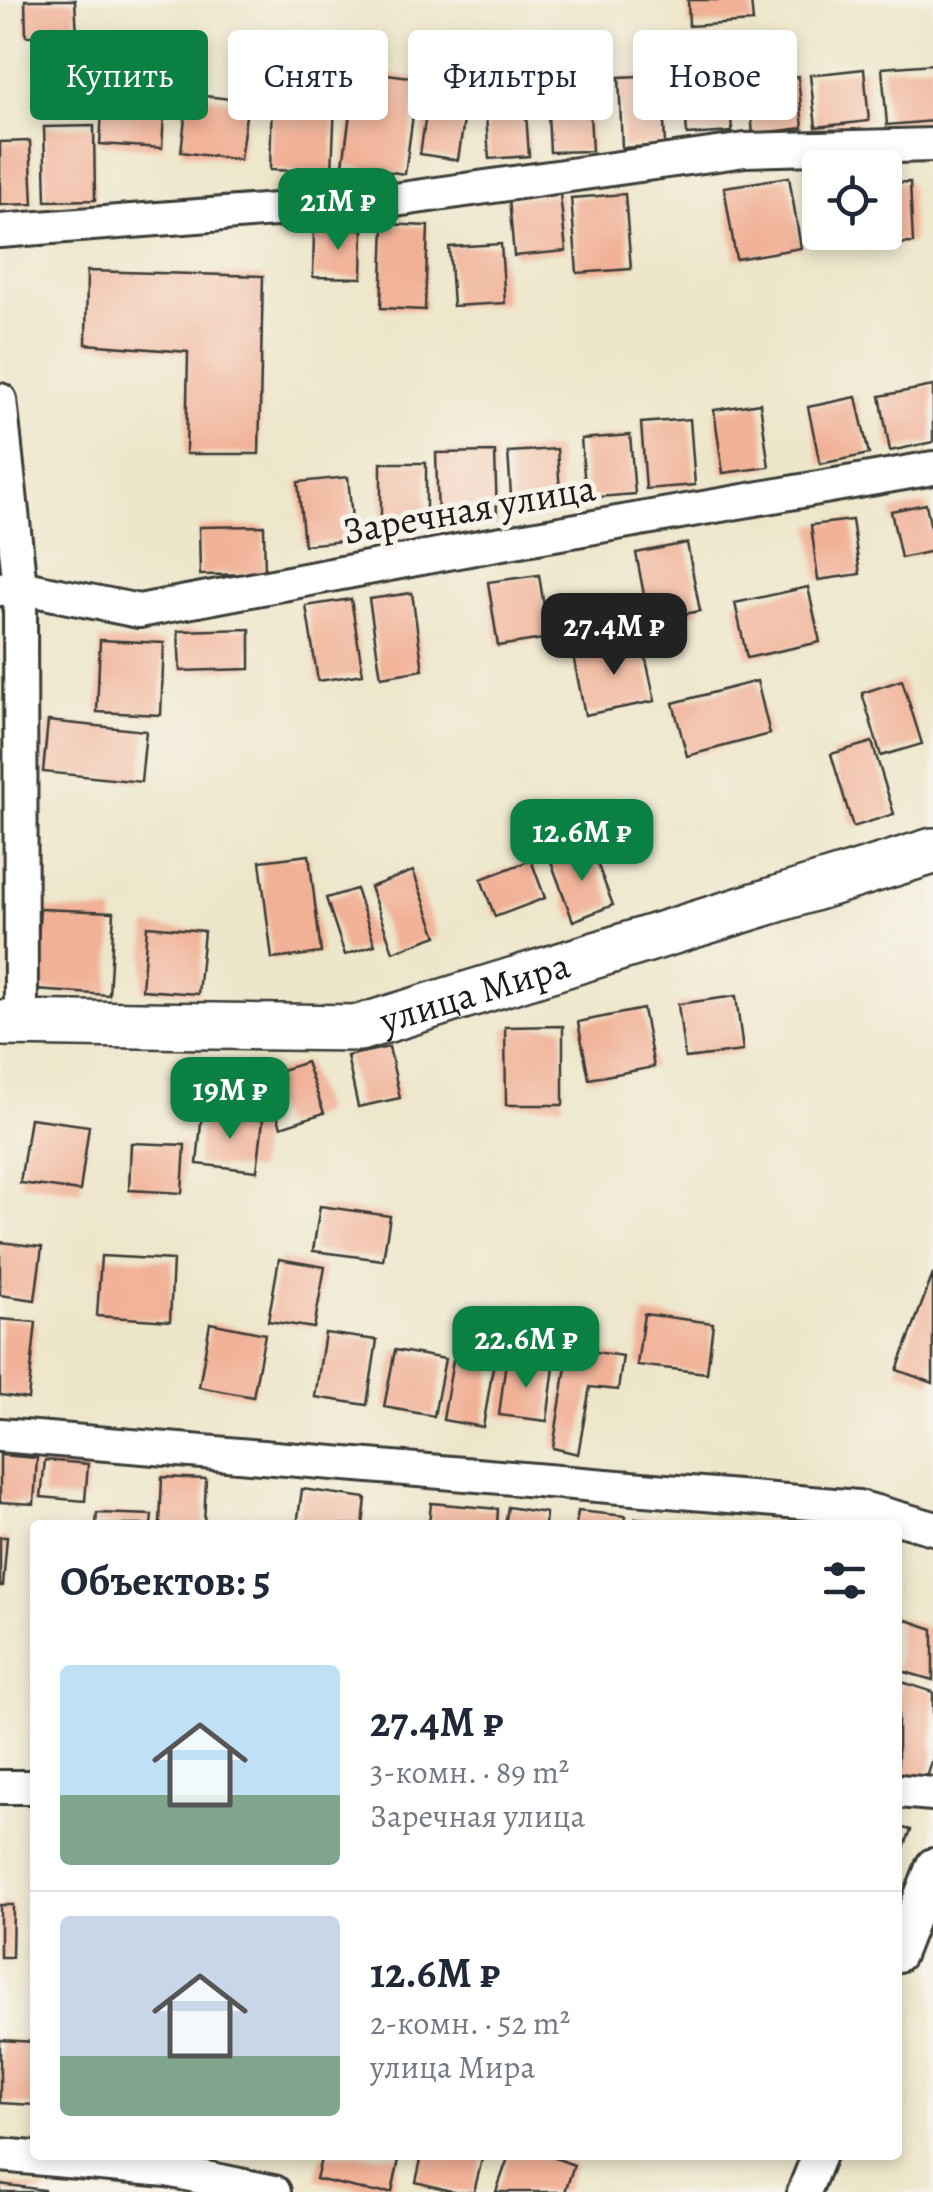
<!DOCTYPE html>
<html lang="ru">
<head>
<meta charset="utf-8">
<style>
	:root { --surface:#fff; --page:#f6f6f7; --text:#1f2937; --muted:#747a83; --line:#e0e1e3; --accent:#0b8043 }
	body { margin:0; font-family:Alegreya,serif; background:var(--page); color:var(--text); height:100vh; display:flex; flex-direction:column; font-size:38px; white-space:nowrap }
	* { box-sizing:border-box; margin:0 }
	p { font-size:32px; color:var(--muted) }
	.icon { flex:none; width:55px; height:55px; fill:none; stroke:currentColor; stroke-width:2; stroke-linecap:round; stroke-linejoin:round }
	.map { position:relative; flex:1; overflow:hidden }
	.sheet { position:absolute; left:30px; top:1520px; width:872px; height:640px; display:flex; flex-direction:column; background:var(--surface); border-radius:10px; box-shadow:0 5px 15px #0003 }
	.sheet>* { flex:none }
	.hud { position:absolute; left:30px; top:30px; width:875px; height:90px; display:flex; gap:20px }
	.buttons { position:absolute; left:802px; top:150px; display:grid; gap:20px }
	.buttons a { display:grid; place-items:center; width:100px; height:100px; border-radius:10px; background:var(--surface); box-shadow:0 5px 15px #0003; font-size:50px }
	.price { position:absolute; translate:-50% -85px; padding:0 22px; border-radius:20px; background:var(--accent); color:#fff; font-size:32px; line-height:65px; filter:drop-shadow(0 2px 5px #0008) }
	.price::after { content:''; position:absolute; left:50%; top:60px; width:30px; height:22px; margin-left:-15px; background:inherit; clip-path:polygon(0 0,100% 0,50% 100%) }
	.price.current { background:#222; color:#fff }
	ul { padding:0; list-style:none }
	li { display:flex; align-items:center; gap:30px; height:250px; padding:0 30px }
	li+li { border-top:2px solid var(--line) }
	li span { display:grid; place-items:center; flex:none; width:280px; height:200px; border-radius:10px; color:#555 }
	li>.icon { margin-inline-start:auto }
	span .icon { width:120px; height:120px; fill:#fffc; stroke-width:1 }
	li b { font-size:42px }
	h2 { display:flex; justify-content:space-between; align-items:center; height:120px; padding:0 30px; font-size:42px }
	.chip { padding:0 35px; border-radius:10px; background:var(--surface); box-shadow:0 5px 15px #0003; font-size:35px; line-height:90px }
	.chip.current { background:var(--accent); color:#fff }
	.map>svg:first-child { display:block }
	.building { fill:#f1b197 }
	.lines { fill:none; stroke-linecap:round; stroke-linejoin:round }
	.street-casing { stroke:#3b3a36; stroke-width:38 }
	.secondary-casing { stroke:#3b3a36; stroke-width:50 }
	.street { stroke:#fff; stroke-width:32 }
	.secondary { stroke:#fff; stroke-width:45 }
	.labels { text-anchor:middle; stroke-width:10; stroke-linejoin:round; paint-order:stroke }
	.street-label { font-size:38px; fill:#1c1c1c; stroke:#f7f3e8 }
</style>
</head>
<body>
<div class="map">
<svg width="933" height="2192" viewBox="0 0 933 2192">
	<rect width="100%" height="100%" fill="#f7f3e8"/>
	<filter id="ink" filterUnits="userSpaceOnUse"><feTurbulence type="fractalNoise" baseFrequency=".01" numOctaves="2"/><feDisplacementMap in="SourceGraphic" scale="20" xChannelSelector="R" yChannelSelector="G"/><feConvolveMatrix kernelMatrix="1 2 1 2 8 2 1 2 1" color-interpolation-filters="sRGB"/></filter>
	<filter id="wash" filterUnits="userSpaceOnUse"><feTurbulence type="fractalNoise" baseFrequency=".0048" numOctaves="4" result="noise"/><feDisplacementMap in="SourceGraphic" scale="40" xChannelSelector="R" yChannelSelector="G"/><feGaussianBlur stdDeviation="2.25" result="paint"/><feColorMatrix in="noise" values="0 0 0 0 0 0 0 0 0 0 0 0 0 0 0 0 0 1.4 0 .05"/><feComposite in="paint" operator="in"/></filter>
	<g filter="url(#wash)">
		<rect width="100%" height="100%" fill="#ede6ca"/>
		<g id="blocks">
			<g class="building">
				<path d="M25 0H75L77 35 26 36Z"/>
				<path d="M688 0H751L753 22 689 26Z"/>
				<path d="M727 50 732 132 687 135 682 54Z"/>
				<path d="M933 64V121L887 125 882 68Z"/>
				<path d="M864 69 869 121 816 127 810 75Z"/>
				<path d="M356 70 418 78 405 174 343 165Z"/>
				<path d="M662 75 665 145 622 148 619 77Z"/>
				<path d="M798 76 803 128 753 134 748 81Z"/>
				<path d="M431 81 469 87 458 160 420 154Z"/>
				<path d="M103 93 165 97 162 148 100 144Z"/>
				<path d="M188 94 248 101 240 160 181 152Z"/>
				<path d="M589 94 592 151 550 152 547 95Z"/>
				<path d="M272 98 335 101 332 172 270 170Z"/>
				<path d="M525 98 529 156 489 159 485 101Z"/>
				<path d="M94 126 95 200 46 201 44 127Z"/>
				<path d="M30 141 33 204 0 205V142Z"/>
				<path d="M789 177 801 248 736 259 724 187Z"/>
				<path d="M910 182 913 243 860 245V232H885V183Z"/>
				<path d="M560 194 566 251 514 256 509 199Z"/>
				<path d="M625 194 631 269 577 273 571 198Z"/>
				<path d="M384 224 428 226 425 310 381 308Z"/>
				<path d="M314 229H363L362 278 313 277Z"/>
				<path d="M501 244 505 303 453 306 449 247Z"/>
				<path d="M87 271 263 276 259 454H186L188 352 86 344Z"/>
				<path d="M933 386V442L890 451 880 396Z"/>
				<path d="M856 397 869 454 820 464 808 407Z"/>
				<path d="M760 403 769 467 723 473 714 410Z"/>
				<path d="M690 419 695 485 646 489 641 423Z"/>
				<path d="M630 435 635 494 586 498 581 439Z"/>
				<path d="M557 449 561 506 512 510 508 452Z"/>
				<path d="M495 452 497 517 438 519 436 453Z"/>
				<rect x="381" y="463" width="45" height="61"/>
				<path d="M348 477 354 540 304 545 298 482Z"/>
				<path d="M926 504 933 539V551L901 558 891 511Z"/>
				<path d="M852 520 860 574 818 580 811 525Z"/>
				<path d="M264 526 265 574 200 575 199 527Z"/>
				<path d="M687 543 700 611 649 621 636 553Z"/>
				<path d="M539 575 549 638 498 646 488 582Z"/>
				<path d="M808 587 820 642 747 658 735 603Z"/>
				<path d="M412 593 423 670 381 677 369 599Z"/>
				<path d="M351 599 363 674 318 681 306 606Z"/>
				<path d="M250 629V669L180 671 178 631Z"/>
				<path d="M100 640 164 643 161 715 97 712Z"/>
				<path d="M642 641 655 701 585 715 573 655Z"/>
				<path d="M902 680 922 744 881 756 862 693Z"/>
				<path d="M757 681 770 734 687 756 673 703Z"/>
				<path d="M48 721 146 731 141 782 43 772Z"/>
				<path d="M872 742 894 814 853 827 831 754Z"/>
				<path d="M591 847 613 905 573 921 551 862Z"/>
				<path d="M309 855 321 953 272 959 260 861Z"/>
				<path d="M531 860 545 898 495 917 481 879Z"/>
				<path d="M413 871 437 936 393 952 370 887Z"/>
				<path d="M356 889 375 945 345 955 326 898Z"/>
				<path d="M40 909 114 912 109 995 35 990Z"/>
				<path d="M147 926 204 931 198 994 142 990Z"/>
				<path d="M736 996 743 1051 685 1058 678 1004Z"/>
				<path d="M643 1009 654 1067 589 1079 578 1022Z"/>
				<path d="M563 1026V1105H506L505 1027Z"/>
				<path d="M389 1047 400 1098 358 1107 347 1056Z"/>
				<path d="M306 1062 324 1113 281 1127 264 1076Z"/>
				<path d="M202 1113 263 1120 257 1171 197 1164Z"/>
				<path d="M30 1118 89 1126 80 1191 20 1183Z"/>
				<path d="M131 1143 185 1145 182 1193 129 1190Z"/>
				<path d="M320 1206 390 1216 383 1260 313 1251Z"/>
				<path d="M0 1242 42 1247 35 1300 0 1295Z"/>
				<path d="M101 1256 173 1260 170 1321 97 1316Z"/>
				<path d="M279 1259 325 1267 314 1328 268 1321Z"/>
				<path d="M933 1274V1383L897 1370Z"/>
				<path d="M644 1314 713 1323 707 1373 637 1365Z"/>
				<path d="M0 1319 36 1322 28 1399 0 1395Z"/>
				<path d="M210 1323 265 1334 253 1397 199 1387Z"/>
				<path d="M325 1333 377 1340 367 1405 315 1397Z"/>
				<path d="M569 1348 623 1356 618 1390 590 1387 578 1454 553 1448Z"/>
				<path d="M395 1350 445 1359 434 1416 384 1407Z"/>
				<path d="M453 1360 493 1367 483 1427 443 1420Z"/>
				<path d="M506 1361 554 1367 547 1421 499 1415Z"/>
				<path d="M0 1455 37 1458 34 1504 0 1502Z"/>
				<path d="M45 1460 88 1464 85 1501 41 1497Z"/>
				<path d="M162 1477 206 1479 204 1525H160Z"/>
				<path d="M302 1489 366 1498 363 1525H297Z"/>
				<path d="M431 1503 498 1509 497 1525H429Z"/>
				<path d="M508 1507 546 1513 545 1525H505Z"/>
				<path d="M578 1511 626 1516 625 1525H576Z"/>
				<path d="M97 1513 152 1515 151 1525H96Z"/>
				<path d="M636 1518 676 1522V1525H636Z"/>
				<path d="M0 1537H7L3 1586H0Z"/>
				<path d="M898 1617 933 1629V1680L898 1670Z"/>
				<path d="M902 1682 933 1692V1758L926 1781 898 1772V1697Z"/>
				<path d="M898 1827 911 1830 898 1863Z"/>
				<path d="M0 1905H13L12 1957H0Z"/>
				<path d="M0 2040 35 2042V2105L0 2103Z"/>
				<path d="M322 2155H400L392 2192H374L316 2179Z"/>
				<path d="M422 2155H483L474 2192H455L416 2182Z"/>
				<path d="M509 2155H547L574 2165 565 2192H496Z"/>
				<path d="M0 2184 44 2190V2192H0Z"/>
			</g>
		</g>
	</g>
	<g filter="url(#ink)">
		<use href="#blocks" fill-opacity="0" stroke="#3b3a36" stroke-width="2.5"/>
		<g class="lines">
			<g class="street-casing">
				<g id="street">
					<path d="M0 231 381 202 745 150 933 145"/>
					<path d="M0 400 20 587 21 1024"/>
					<path d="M0 589 20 587 139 611 485 546 933 468"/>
					<path d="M0 1435 858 1507 933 1528"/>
					<path d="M0 1787H35"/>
					<path d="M898 1791 933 1794"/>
					<path d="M898 1955 933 1865"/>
					<path d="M0 2155 167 2170 274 2192"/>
					<path d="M804 2192 819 2155"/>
				</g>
			</g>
			<g class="secondary-casing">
				<g id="secondary">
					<path id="s1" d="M0 1023 359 1028 933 851"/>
				</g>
			</g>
			<use href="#street" class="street"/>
			<use href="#secondary" class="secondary"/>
		</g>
	</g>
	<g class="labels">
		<g class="street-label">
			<text transform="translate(469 509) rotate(-10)" y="13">Заречная улица</text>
			<text dy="13" stroke="none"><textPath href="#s1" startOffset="480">улица Мира</textPath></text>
		</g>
	</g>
</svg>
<div class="buttons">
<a><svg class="icon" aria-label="locate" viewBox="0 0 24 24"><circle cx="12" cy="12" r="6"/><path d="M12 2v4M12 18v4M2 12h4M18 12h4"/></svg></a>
</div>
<b class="price" style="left:338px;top:253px">21M ₽</b>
<b class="price current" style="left:614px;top:678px">27.4M ₽</b>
<b class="price" style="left:582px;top:884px">12.6M ₽</b>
<b class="price" style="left:230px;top:1142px">19M ₽</b>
<b class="price" style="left:526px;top:1391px">22.6M ₽</b>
<div class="hud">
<a class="chip current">Купить</a>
<a class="chip">Снять</a>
<a class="chip">Фильтры</a>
<a class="chip">Новое</a>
</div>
<section class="sheet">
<h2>Объектов: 5<svg class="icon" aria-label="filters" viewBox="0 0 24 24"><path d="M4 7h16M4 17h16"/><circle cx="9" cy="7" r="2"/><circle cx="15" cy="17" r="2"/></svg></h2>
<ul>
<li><span style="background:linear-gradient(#bfe0f5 65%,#7fa58c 0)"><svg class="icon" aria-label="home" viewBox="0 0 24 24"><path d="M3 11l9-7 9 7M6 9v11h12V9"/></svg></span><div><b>27.4M ₽</b><p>3-комн. · 89 m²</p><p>Заречная улица</p></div></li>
<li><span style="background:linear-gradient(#c9d6e8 70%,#7fa58c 0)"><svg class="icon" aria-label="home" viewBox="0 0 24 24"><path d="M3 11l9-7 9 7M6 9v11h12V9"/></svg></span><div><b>12.6M ₽</b><p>2-комн. · 52 m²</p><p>улица Мира</p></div></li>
</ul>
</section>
</div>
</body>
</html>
